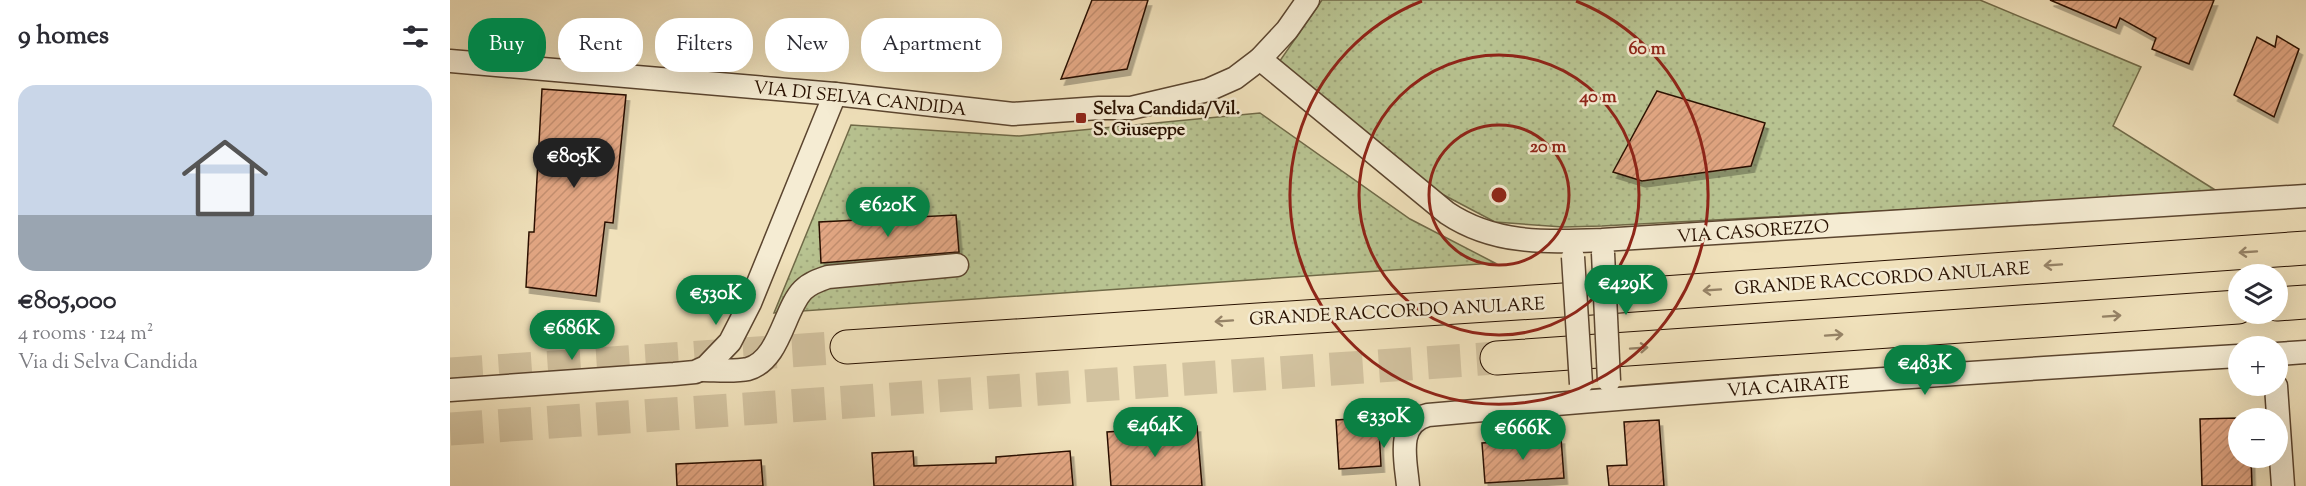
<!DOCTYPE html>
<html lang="en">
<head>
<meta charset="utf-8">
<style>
	:root { --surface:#fff; --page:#f2f2f3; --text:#2b2b33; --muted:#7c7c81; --accent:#0b8043 }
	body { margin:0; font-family:"Sorts Mill Goudy",serif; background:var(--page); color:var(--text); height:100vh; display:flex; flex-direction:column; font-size:22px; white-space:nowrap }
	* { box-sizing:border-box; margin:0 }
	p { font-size:20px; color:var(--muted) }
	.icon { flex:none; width:33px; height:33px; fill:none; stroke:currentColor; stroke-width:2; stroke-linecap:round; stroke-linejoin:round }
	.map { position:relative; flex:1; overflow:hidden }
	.drawer { display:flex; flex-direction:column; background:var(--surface); width:450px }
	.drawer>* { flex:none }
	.hud { position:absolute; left:18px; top:18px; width:570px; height:54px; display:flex; gap:12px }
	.fabs { position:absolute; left:1778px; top:264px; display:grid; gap:12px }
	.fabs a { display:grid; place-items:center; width:60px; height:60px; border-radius:50%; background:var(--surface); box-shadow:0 6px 24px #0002; font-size:30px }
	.price { position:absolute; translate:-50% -51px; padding:0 14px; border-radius:21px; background:var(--accent); color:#fff; font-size:20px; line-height:39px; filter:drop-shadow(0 2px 3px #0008) }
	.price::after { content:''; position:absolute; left:50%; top:36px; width:18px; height:14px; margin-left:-9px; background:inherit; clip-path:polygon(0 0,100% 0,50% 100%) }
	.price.active { background:#222; color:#fff }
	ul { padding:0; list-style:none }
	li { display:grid; align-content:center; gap:12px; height:318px; padding:0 18px }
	li span { display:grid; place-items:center; height:186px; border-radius:18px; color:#555 }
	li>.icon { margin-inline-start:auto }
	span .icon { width:108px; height:108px; fill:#fffc; stroke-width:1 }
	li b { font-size:26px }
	h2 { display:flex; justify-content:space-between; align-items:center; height:72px; padding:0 18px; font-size:26px }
	.chip { padding:0 21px; border-radius:24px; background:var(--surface); box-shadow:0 6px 24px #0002; font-size:21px; line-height:54px }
	.chip.active { background:var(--accent); color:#fff }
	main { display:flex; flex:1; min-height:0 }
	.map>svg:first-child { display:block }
	.grass { fill:url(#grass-dots); stroke:#706a48; stroke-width:1.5 }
	.building { fill:url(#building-hatch); stroke:#291100; stroke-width:1.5; filter:url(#shadow) }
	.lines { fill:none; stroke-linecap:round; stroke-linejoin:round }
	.highway-tunnel { stroke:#d2c29f; stroke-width:33; stroke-dasharray:33 16; stroke-linecap:butt }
	.minor-casing { stroke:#5b452f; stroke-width:25 }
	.highway-casing { stroke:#291100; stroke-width:35 }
	.minor { stroke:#f5ecd3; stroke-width:22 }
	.highway { stroke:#f0e1bb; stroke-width:33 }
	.minor-bridge-casing { stroke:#5b452f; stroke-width:25; stroke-linecap:butt }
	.minor-bridge { stroke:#f5ecd3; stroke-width:22 }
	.oneway { stroke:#968367 }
	.ring { fill:none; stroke:#8f2418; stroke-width:3 }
	.poi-dot { fill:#8f2418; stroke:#f5ecd3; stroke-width:2 }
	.labels { text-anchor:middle; stroke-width:5; stroke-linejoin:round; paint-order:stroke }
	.street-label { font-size:18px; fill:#291100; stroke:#f5ecd3 }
	.poi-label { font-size:18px; font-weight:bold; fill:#291100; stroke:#f5ecd3; text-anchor:start }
	.centre { fill:#8f2418; stroke:#f5ecd3; stroke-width:3 }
	.ring-label { font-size:18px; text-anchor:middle; font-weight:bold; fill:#8f2418; stroke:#f5ecd3; stroke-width:5; stroke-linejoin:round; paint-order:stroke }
</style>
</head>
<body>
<main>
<section class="drawer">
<h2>9 homes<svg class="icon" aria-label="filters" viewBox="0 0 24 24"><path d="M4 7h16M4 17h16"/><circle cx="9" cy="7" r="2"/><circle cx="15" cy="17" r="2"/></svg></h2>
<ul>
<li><span style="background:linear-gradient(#c9d6e8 70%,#9aa5b1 0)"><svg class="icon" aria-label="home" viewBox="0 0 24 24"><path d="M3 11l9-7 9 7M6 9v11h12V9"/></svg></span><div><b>€805,000</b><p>4 rooms · 124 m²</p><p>Via di Selva Candida</p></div></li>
</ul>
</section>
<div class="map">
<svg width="1856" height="486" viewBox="0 0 1856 486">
	<defs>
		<pattern id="grass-dots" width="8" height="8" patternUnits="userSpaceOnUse" patternTransform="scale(1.5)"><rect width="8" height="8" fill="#b8c391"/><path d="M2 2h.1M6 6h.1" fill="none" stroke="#9ea67b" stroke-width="1.8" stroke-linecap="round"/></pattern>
		<pattern id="building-hatch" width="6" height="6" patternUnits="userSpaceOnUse" patternTransform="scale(1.5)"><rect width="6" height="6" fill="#e3a784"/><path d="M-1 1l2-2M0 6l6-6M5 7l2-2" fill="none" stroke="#c38f70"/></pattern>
		<filter id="shadow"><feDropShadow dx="3.5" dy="6" stdDeviation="0" flood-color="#0004"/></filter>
	</defs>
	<rect width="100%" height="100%" fill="#f0e1bb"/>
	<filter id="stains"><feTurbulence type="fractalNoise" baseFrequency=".00333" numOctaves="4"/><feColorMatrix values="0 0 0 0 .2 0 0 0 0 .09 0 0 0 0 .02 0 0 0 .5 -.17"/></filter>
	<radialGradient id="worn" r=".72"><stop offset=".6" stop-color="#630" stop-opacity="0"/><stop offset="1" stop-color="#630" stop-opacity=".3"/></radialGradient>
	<g class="grass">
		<path d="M872 0H1530L1691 67 1663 126 1770 193 1152 226 1113 227 1045 222 990 193 827 65Z"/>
		<path d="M810 113 960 219 1045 263 324 313 401 125 569 136Z"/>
	</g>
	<g class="building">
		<path d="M642 0H698L677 69 611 79Z"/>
		<path d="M1600 0H1764L1739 64 1702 49 1706 38 1670 18 1666 28Z"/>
		<path d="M1827 36 1849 49 1824 117 1784 95 1807 37 1825 47Z"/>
		<path d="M92 89 176 95 163 223 155 222 146 296 76 287 79 232H84Z"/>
		<path d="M1207 91 1315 123 1301 166 1192 181 1163 172Z"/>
		<path d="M506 215 509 252 371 263 369 222Z"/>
		<path d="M916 418V430H929L931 466 889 469 886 420Z"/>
		<path d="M1788 418V458H1801L1802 486H1752L1750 419Z"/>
		<path d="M1209 420 1214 486H1159L1157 466 1177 465 1174 422Z"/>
		<path d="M747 426 752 486H661L657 432Z"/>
		<path d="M1111 438 1114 478 1035 483 1032 443Z"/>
		<path d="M463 451 464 466 546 463V457L620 451 623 486H424L422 453Z"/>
		<path d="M311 460 313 486H227L226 464Z"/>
	</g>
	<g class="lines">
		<g class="highway-tunnel">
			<path d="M0 374 397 347"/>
			<path d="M0 429 1047 358"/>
		</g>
		<g class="minor-casing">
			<g id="minor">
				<path d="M810 59 997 213C1045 245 1097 242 1152 240L1856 196"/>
				<path d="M0 61 385 94 563 114 649 108H681L758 90 785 78 810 59 837 30 858 0"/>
				<path d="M1827 354 1856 352"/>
				<path d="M252 370C266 370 284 372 298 369 330 360 334 309 353 290 360 283 369 280 378 277L507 265"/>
				<path d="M1826 386 1833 486"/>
				<path d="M0 390 224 374 245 372 256 367 280 342 300 303 385 94"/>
				<path d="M958 486C956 461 945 423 978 415 1248 391 1518 372 1788 356"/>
			</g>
		</g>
		<g class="highway-casing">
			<g id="highway">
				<path d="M1827 304 1856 302"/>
				<path d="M397 347 1099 301 1856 248"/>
				<path d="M1047 358 1788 307"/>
			</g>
		</g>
		<use href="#minor" class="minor"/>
		<use href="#highway" class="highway"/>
		<g class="minor-bridge-casing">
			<g id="minor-bridge">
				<path d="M1153 253 1159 381"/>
				<path d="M1123 257 1131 384"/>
			</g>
		</g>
		<use href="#minor-bridge" class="minor-bridge"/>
	</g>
	<defs><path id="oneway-shaft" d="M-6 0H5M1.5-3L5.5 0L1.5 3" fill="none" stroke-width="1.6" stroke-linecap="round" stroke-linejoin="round" transform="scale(1.5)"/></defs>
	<g class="oneway">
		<use href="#oneway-shaft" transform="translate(1798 252) rotate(176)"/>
		<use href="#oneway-shaft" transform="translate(1603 265) rotate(176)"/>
		<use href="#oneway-shaft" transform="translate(1262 290) rotate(176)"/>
		<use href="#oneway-shaft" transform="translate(1662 316) rotate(-4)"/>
		<use href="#oneway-shaft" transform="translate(774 321) rotate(176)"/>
		<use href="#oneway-shaft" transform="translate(1384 335) rotate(-4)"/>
		<use href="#oneway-shaft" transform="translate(1189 348) rotate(-4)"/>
	</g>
	<g class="ring">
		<circle cx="1049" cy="195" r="70"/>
		<circle cx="1049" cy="195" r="140"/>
		<path d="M1126 1A209 209 0 1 1 972 1"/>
	</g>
	<rect class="poi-dot" x="625" y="112" width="12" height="12" rx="3"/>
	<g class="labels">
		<g class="street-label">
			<text transform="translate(410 98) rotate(6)" y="6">VIA DI SELVA CANDIDA</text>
			<text transform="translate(1303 231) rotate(-4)" y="6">VIA CASOREZZO</text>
			<text transform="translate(1432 278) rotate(-4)" y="6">GRANDE RACCORDO ANULARE</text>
			<text transform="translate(947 311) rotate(-3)" y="6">GRANDE RACCORDO ANULARE</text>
			<text transform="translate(1338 386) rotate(-4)" y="6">VIA CAIRATE</text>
		</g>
		<g class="poi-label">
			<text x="643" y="114">Selva Candida/Vil.<tspan x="643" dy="21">S. Giuseppe</tspan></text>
		</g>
	</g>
	<circle cx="1049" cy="195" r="9" class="centre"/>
	<g class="ring-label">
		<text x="1197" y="54">60 m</text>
		<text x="1148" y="102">40 m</text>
		<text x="1098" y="152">20 m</text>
	</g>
	<rect width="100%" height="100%" filter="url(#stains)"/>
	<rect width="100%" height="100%" fill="url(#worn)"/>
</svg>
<div class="fabs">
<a><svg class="icon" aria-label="layers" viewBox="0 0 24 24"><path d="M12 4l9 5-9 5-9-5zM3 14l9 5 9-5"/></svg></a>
<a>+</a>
<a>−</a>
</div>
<b class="price active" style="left:124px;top:189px">€805K</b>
<b class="price" style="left:438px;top:238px">€620K</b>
<b class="price" style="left:1176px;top:316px">€429K</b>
<b class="price" style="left:266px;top:326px">€530K</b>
<b class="price" style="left:122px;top:361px">€686K</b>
<b class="price" style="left:1475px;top:396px">€483K</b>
<b class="price" style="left:934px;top:449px">€330K</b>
<b class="price" style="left:705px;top:458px">€464K</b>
<b class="price" style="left:1073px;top:461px">€666K</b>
<div class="hud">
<a class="chip active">Buy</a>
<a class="chip">Rent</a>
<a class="chip">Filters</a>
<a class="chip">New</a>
<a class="chip">Apartment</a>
</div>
</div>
</main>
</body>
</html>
